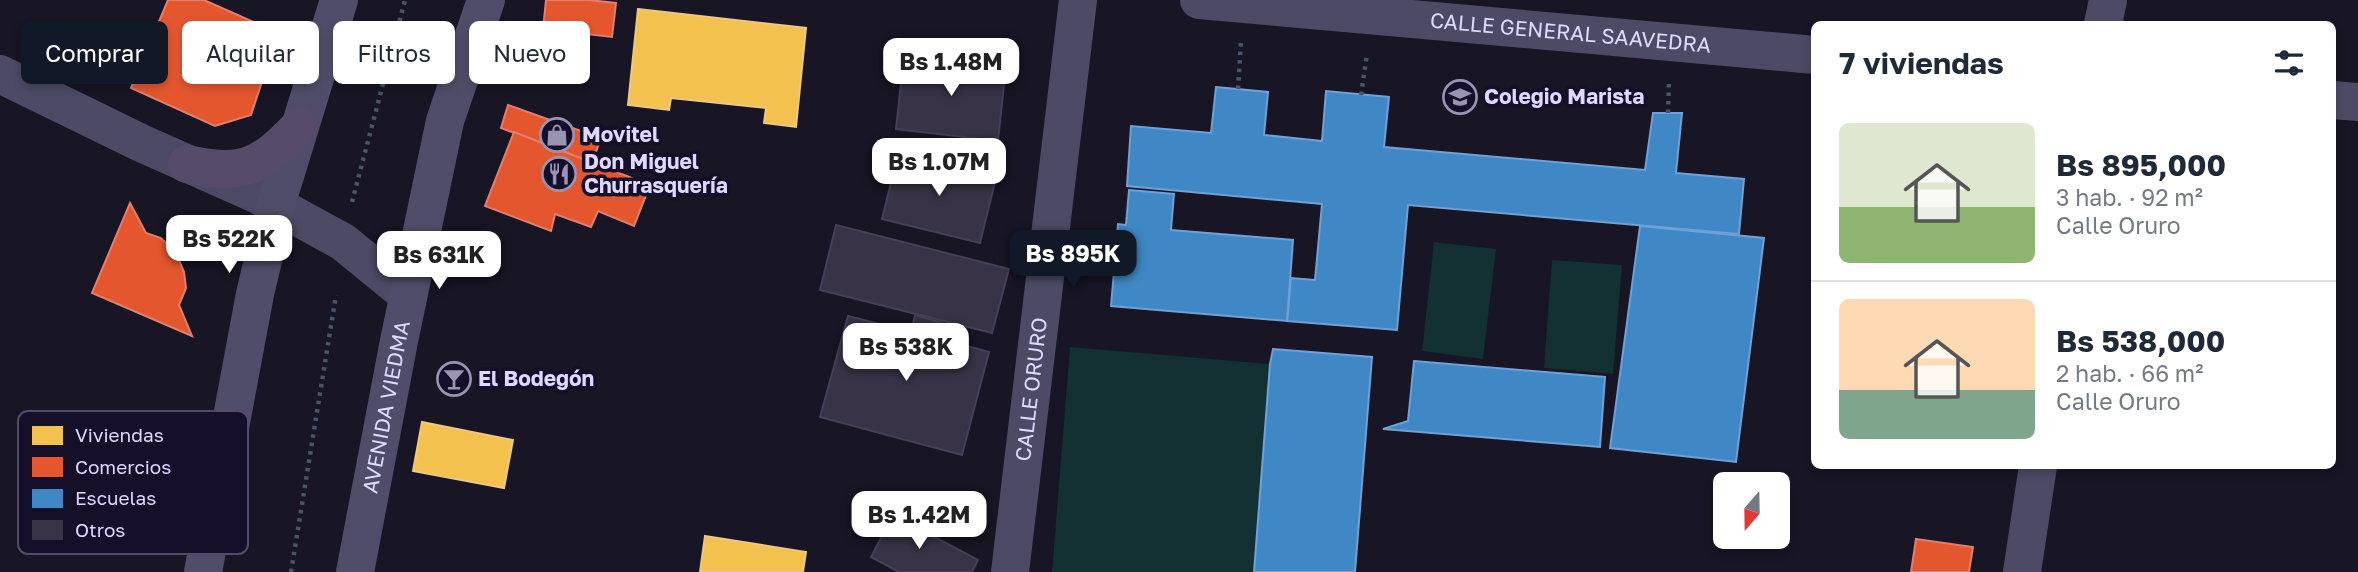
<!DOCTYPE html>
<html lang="es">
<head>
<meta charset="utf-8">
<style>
	:root { --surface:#fff; --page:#f6f6f7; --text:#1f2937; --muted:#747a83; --line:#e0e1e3; --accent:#111827 }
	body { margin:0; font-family:"Golos Text",sans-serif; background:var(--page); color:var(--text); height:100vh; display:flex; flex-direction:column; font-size:26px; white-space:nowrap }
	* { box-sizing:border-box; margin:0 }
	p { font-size:23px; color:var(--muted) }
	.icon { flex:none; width:38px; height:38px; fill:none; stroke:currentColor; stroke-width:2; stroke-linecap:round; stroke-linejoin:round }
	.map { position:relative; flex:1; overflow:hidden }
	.panel { position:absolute; left:1811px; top:21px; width:525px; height:448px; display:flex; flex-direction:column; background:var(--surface); border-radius:10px; box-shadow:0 4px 10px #0003 }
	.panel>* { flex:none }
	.top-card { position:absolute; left:21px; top:21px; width:665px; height:63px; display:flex; gap:14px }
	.needle { width:46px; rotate:200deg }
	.fabs { position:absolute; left:1713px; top:472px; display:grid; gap:14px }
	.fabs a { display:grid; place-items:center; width:77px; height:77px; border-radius:10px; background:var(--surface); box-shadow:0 4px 10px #0003; font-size:35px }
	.price { position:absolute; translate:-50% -60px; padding:0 16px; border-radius:14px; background:#fff; color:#222; font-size:23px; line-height:46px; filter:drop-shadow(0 2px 4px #0008) }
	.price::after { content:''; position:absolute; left:50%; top:42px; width:21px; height:16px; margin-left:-10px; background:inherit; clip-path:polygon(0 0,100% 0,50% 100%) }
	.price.active { background:var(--accent); color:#fff }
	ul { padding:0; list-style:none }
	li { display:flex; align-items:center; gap:21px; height:175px; padding:0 28px }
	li+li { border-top:2px solid var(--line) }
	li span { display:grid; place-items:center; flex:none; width:196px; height:140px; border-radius:10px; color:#555 }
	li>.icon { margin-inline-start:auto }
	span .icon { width:84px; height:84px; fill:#fffc; stroke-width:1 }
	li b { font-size:30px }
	h2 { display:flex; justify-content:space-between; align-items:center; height:84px; padding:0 28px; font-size:30px }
	.tag { padding:0 24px; border-radius:10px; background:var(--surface); box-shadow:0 4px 10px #0003; font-size:24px; line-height:63px }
	.tag.active { background:var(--accent); color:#fff }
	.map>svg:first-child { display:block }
	.green { fill:#133033 }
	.homes { fill:#f2c14e; stroke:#ecc883; stroke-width:2 }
	.shops { fill:#e4572e; stroke:#e27e6d; stroke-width:2 }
	.schools { fill:#3f88c5; stroke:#6fa0d6; stroke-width:2 }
	.building { fill:#383346; stroke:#454058; stroke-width:2 }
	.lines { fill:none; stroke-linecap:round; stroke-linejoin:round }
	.path { stroke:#475565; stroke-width:4.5; stroke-dasharray:3.5 5; stroke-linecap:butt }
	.minor { stroke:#4c4a65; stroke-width:38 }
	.secondary { stroke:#504d6a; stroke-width:38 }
	.primary { stroke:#564b69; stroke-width:38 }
	.labels { text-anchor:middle; stroke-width:7; stroke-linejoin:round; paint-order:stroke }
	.street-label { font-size:21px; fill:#dfd9ff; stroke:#150f2a }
	.poi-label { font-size:21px; font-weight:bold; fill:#dfd9ff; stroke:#150f2a; text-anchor:start }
	.key { fill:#150f2a; stroke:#524c6a; stroke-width:2 }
	.key-label { font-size:19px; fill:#dfd9ff }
</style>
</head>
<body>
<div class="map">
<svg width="2358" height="572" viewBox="0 0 2358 572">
	<rect width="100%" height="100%" fill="#181524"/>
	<g class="green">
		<path d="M1434 242 1496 249 1483 359 1422 351Z"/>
		<path d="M1552 260 1622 265 1613 374 1544 368Z"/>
		<path d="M1070 347 1270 364 1254 572H1052Z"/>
	</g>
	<g class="homes">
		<path d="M638 9 806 28 796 127 764 123 766 108 671 98 669 110 628 105Z"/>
		<path d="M422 422 513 440 504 488 413 471Z"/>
		<path d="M705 536 806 552 803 572H700Z"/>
	</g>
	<g class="shops">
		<path d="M168 0H204L278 33 251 115 215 126 131 88Z"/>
		<path d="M546 0H589L616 3 612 37 543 29Z"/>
		<path d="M508 105 601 138 592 163 501 128Z"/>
		<path d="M514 132 650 185 634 226 598 211 591 227 555 214 551 231 485 206Z"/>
		<path d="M130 203 146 233 161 238 176 253 184 272 186 288 179 305 192 336 92 293Z"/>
		<path d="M1916 539 1973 547 1969 572H1911Z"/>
	</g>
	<g class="schools">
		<path d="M1216 87 1268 92 1264 135 1322 141 1326 91 1389 97 1384 147 1645 170 1653 113H1682L1676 173 1744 179 1739 234 1408 205 1397 330 1287 321 1291 278 1315 280 1322 204 1127 186 1131 126 1211 133Z"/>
		<path d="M1129 190 1174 194 1171 230 1293 240 1287 321 1111 306 1118 224 1126 225Z"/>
		<path d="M1640 226 1764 238 1736 462 1610 448Z"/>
		<path d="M1273 349 1372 357 1355 572H1254L1270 364Z"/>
		<path d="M1414 361 1605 377 1600 447 1383 429 1408 421Z"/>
	</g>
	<g class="building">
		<path d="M904 55 1006 66 998 141 896 129Z"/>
		<path d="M898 154 996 178 980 243 882 219Z"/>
		<path d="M836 225 1009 269 992 333 820 290Z"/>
		<path d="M915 315 953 326 949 341 989 352 962 455 820 417 848 316 911 332Z"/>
		<path d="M893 515 978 560 972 572H899L871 557Z"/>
	</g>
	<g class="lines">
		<g class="path">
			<path d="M1238 89 1241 41"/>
			<path d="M1361 95 1367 54"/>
			<path d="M1668 113 1669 81"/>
			<path d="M352 202 405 0"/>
			<path d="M291 572 336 295"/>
		</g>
		<g class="minor">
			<path id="s1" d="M1199 0 1815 55"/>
			<path d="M2103 24 2108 0"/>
			<path d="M0 74 141 143 258 195 301 219 343 242 408 295"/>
			<path d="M2333 100 2358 102"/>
			<path id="s2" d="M1010 572 1078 0"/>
			<path d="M2022 572 2038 466"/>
		</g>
		<g class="secondary">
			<path d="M203 572 255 294 276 205 339 0"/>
			<path id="s3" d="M355 572 399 341 445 121 486 0"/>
		</g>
		<path class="primary" d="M187 164C244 176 261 167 300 126"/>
	</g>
	<defs>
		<g id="school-ring" transform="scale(1.75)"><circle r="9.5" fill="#150f2a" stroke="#9994b2" stroke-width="1.5"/><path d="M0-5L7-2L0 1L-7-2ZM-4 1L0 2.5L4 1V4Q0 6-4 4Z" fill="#9994b2"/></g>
		<g id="shop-ring" transform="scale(1.75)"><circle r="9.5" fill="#150f2a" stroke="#9994b2" stroke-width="1.5"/><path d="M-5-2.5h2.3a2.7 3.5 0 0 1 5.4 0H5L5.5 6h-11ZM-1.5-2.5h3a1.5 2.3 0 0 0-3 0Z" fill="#9994b2"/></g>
		<g id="restaurant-ring" transform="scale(1.75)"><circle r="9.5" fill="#150f2a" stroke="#9994b2" stroke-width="1.5"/><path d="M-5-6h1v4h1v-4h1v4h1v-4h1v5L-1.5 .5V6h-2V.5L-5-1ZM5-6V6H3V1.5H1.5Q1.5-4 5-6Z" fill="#9994b2"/></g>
		<g id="bar-ring" transform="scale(1.75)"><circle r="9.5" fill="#150f2a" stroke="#9994b2" stroke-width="1.5"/><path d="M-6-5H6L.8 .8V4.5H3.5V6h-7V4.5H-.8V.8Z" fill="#9994b2"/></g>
	</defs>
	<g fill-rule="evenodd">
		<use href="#school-ring" x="1460" y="97"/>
		<use href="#shop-ring" x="557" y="135"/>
		<use href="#restaurant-ring" x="559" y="174"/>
		<use href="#bar-ring" x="454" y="379"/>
	</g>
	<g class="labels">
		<g class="street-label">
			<text dy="7" stroke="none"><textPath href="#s1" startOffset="373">CALLE GENERAL SAAVEDRA</textPath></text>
			<text dy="7" stroke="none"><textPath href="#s2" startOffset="184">CALLE ORURO</textPath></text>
			<text dy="7" stroke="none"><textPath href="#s3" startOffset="168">AVENIDA VIEDMA</textPath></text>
		</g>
		<g class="poi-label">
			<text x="1484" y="104">Colegio Marista</text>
			<text x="582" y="142">Movitel</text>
			<text x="584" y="169">Don Miguel<tspan x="584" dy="24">Churrasquería</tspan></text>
			<text x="478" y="386">El Bodegón</text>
		</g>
	</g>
	<rect x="18" y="411" width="230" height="143" rx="10" class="key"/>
	<rect x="32" y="426" width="31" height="19" fill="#f2c14e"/>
	<rect x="32" y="457" width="31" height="20" fill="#e4572e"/>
	<rect x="32" y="489" width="31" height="19" fill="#3f88c5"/>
	<rect x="32" y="520" width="31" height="20" fill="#383346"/>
	<g class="key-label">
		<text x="75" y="442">Viviendas</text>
		<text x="75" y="474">Comercios</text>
		<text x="75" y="505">Escuelas</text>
		<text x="75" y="537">Otros</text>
	</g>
</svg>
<div class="fabs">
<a><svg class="needle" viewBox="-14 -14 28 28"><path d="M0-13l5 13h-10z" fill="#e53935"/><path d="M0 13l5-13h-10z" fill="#747a83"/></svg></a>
</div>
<b class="price" style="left:951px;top:98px">Bs 1.48M</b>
<b class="price" style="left:939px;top:198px">Bs 1.07M</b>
<b class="price" style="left:229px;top:275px">Bs 522K</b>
<b class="price active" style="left:1073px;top:290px">Bs 895K</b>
<b class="price" style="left:439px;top:291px">Bs 631K</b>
<b class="price" style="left:906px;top:383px">Bs 538K</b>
<b class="price" style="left:919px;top:551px">Bs 1.42M</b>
<div class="top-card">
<a class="tag active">Comprar</a>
<a class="tag">Alquilar</a>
<a class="tag">Filtros</a>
<a class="tag">Nuevo</a>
</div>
<section class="panel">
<h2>7 viviendas<svg class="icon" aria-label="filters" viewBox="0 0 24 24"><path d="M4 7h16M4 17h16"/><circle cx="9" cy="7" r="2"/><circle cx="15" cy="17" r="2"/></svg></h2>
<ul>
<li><span style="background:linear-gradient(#dfe7d0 60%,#8fb573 0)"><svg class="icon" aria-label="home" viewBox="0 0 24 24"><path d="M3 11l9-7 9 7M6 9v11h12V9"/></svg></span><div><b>Bs 895,000</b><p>3 hab. · 92 m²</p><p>Calle Oruro</p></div></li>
<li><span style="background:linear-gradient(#ffd9b3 65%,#7fa58c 0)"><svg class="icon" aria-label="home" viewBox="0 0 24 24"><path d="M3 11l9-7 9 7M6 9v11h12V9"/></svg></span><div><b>Bs 538,000</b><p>2 hab. · 66 m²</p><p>Calle Oruro</p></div></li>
</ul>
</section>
</div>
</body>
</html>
